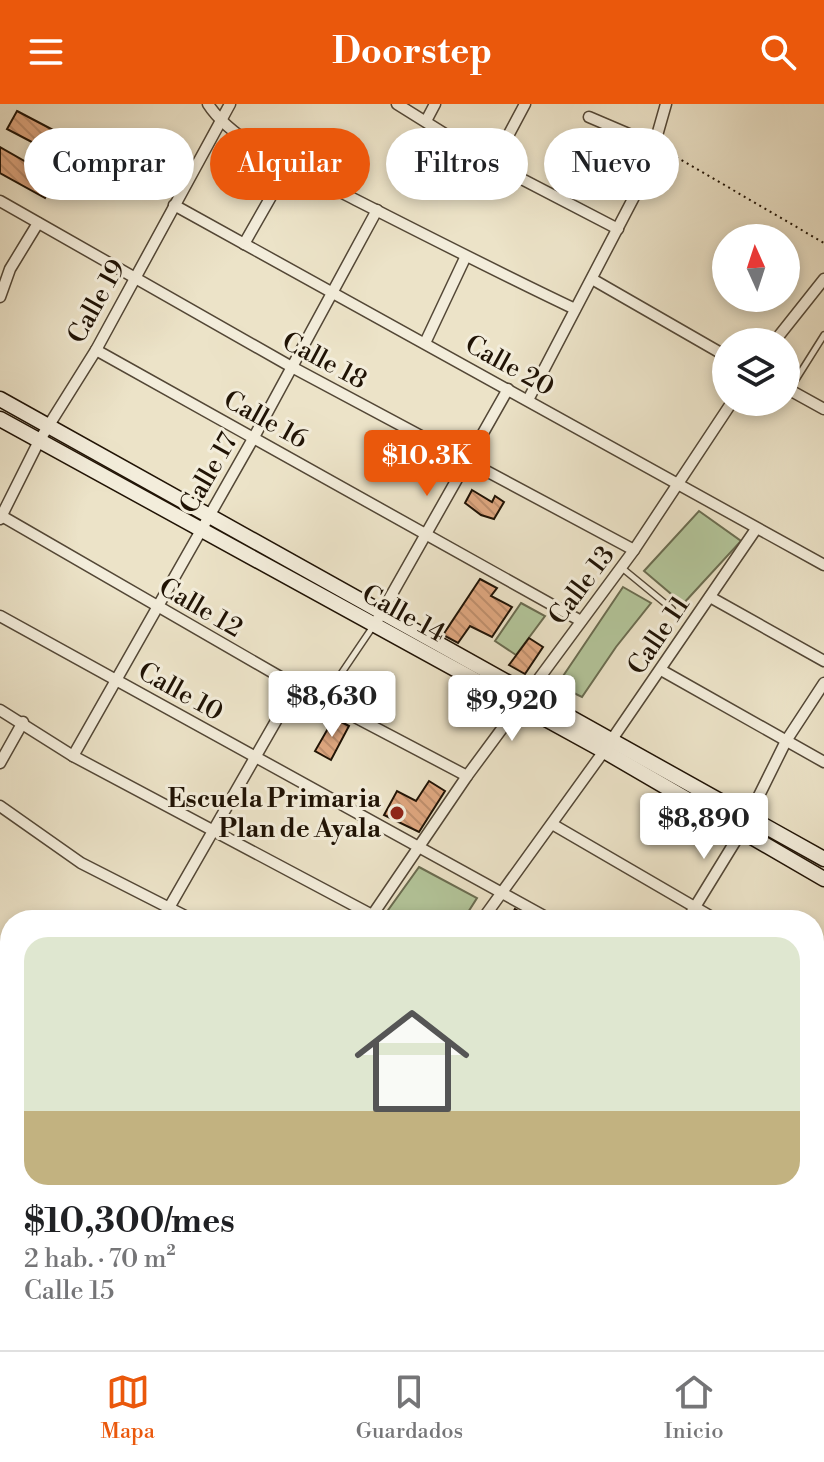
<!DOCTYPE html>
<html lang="es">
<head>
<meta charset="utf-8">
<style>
	:root { --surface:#fff; --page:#f6f6f6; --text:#202124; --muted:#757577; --line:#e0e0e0; --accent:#ea580c }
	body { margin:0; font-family:"Libre Bodoni",serif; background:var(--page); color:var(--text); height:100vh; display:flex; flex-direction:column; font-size:30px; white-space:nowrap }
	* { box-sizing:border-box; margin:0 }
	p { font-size:26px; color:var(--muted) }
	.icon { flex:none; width:44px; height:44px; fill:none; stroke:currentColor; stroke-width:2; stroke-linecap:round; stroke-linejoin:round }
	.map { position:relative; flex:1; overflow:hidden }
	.details { position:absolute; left:0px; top:806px; width:824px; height:440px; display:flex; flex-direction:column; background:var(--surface); border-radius:32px 32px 0 0; box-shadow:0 4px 12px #0003 }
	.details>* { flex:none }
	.banner { position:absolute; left:24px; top:24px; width:776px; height:72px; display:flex; gap:16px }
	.needle { width:52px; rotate:357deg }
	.fabs { position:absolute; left:712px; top:120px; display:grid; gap:16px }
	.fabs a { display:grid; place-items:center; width:88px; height:88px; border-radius:50%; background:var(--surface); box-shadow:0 4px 12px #0003; font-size:40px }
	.price { position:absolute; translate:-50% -68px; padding:0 18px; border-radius:8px; background:#fff; color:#222; font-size:26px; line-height:52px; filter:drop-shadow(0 2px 4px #0008) }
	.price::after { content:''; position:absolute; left:50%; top:48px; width:24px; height:18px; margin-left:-12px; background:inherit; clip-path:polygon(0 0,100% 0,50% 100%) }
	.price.on { background:var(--accent); color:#fff }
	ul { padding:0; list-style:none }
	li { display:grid; align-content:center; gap:16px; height:424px; padding:0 24px }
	li span { display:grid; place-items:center; height:248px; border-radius:24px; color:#555 }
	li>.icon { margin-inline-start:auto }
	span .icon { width:144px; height:144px; fill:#fffc; stroke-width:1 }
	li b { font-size:34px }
	.chip { padding:0 28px; border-radius:36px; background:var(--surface); box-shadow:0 4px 12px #0003; font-size:28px; line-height:72px }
	.chip.on { background:var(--accent); color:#fff }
	header { display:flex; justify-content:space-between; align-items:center; height:104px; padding:0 24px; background:var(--accent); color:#fff; font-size:36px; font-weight:700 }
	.dock { display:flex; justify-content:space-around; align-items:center; height:112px; border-top:2px solid var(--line); background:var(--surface); font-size:22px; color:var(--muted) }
	.dock a { display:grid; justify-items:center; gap:4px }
	.dock .on { color:var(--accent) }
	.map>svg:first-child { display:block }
	.garden { fill:#b3c59a; stroke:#6a6c50; stroke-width:2 }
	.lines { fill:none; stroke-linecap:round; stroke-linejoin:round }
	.stream { stroke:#6c7876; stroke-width:3 }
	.building { fill:url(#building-back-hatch); stroke:#201305; stroke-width:2 }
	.service-casing { stroke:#534736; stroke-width:8 }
	.minor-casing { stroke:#534736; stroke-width:13 }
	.tertiary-casing { stroke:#534736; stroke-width:15 }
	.secondary-casing { stroke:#201305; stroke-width:17 }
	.path { stroke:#201305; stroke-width:2; stroke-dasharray:2 4; stroke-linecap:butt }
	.service { stroke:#f3eddb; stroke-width:5 }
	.minor { stroke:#f3eddb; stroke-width:10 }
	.tertiary { stroke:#f3eddb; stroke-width:12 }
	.secondary { stroke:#f3eddb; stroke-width:14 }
	.poi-dot { fill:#8f2418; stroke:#f3eddb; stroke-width:3 }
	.labels { text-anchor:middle; stroke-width:6; stroke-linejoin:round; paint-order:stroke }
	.street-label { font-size:26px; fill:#201305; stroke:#f3eddb }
	.poi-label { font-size:26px; font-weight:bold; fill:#201305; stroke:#f3eddb; text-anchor:end }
</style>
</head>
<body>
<header><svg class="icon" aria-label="menu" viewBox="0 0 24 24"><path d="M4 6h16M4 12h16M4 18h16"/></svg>Doorstep<svg class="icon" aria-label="search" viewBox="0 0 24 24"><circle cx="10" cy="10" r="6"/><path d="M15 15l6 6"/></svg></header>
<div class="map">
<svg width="824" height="1246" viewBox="0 0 824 1246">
	<defs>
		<pattern id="building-back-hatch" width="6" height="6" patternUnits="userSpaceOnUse" patternTransform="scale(2)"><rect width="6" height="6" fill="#dfa780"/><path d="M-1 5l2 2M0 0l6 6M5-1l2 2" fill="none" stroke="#bf8f6d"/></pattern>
	</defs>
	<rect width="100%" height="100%" fill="#ece3c8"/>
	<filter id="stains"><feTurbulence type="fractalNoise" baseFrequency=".0025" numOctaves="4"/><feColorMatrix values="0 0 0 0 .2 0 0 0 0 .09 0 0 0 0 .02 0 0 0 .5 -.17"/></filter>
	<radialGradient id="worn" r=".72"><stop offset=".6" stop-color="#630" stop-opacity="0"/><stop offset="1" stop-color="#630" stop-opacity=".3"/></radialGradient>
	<g class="garden">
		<path d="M699 407 741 437 683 500 644 467Z"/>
		<path d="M623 483 651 499 616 543 582 593 557 581Z"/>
		<path d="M521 499 545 512 516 551 495 537Z"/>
		<path d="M419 763 477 794 463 816H381Z"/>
	</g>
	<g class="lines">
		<g class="stream">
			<path d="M0 1055 10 1061"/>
			<path d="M285 1246 286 1236"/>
		</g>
	</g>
	<g class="building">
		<path d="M17 7 76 38 66 56 7 25Z"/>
		<path d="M0 43 56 75 45 94 0 69Z"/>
		<path d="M472 386 492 398 495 392 504 398 494 415 481 411 465 399Z"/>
		<path d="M480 475 497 484 491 492 512 503 492 533 470 522 458 539 443 531Z"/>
		<path d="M529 534 543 543 525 570 509 561Z"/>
		<path d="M334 614 349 622 331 656 315 647Z"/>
		<path d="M429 677 445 687 419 728 384 711 397 687 416 697Z"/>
		<path d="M515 805 534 816H509Z"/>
	</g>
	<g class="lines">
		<g class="service-casing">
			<g id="service">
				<path d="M790 285 824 231"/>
				<path d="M622 464 672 505"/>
				<path d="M324 595 374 521"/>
				<path d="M0 1185 10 1173"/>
			</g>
		</g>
		<g class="minor-casing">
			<g id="minor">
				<path d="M208 0C234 41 312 73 356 96 429 133 501 170 575 205"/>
				<path d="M397 0 493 60 618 125"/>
				<path d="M589 13 657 42"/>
				<path d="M426 17 435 0"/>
				<path d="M493 60 525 0"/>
				<path d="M0 97 290 262 634 446"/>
				<path d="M174 101 824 461"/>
				<path d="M244 140 289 61"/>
				<path d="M592 175 726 252"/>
				<path d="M0 193 10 165 38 119"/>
				<path d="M774 238 824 175"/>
				<path d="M425 239 465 154"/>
				<path d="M96 246 581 517"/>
				<path d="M786 284 824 305"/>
				<path d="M528 296 646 70 666 0"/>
				<path d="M0 411 296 582 467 672"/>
				<path d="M0 415 39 337 96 246 230 0"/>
				<path d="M710 493 824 557"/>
				<path d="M0 512 551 816"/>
				<path d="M375 520 508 285"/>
				<path d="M661 566 824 658"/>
				<path d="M0 606 73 652 372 811"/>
				<path d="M73 652 254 333 377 106"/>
				<path d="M0 659 23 618"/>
				<path d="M0 702 81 759 193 816"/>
				<path d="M552 720 717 816"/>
				<path d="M162 816 296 582"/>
				<path d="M369 816 467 672 634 446 732 298"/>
				<path d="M482 816 604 647 756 425"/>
				<path d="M687 816 741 728 786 637 824 579"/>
				<path d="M0 850 10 898"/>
				<path d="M814 870 824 875"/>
				<path d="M814 964 824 970"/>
				<path d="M814 1058 824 1064"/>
				<path d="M814 1157 824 1163"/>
				<path d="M0 1159 10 1164"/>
				<path d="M73 1236 84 1246"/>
				<path d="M113 1236 126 1246"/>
				<path d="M789 1236 806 1246"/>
				<path d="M94 1246 102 1236"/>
				<path d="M167 1246 175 1236"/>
				<path d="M345 1246 351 1236"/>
				<path d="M555 1246 561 1236"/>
			</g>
		</g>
		<g class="tertiary-casing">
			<g id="tertiary">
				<path d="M0 896 10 901"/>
				<path d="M814 993 824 976"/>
				<path d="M606 1236 624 1246"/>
				<path d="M675 1246 680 1236"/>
			</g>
		</g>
		<g class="secondary-casing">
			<g id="secondary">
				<path d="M0 295 824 755"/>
				<path d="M0 315 604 647 824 775"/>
			</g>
		</g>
		<path class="path" d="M666 47 824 139"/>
		<use href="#service" class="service"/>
		<use href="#minor" class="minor"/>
		<use href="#tertiary" class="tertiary"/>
		<use href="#secondary" class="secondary"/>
	</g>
	<circle class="poi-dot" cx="397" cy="709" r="8"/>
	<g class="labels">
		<g class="street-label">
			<text transform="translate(96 197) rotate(-61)" y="9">Calle 19</text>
			<text transform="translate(325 256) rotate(28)" y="9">Calle 18</text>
			<text transform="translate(510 261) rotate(29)" y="9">Calle 20</text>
			<text transform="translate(266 315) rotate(29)" y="9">Calle 16</text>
			<text transform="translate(208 369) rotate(-60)" y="9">Calle 17</text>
			<text transform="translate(581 481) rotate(-53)" y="9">Calle 13</text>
			<text transform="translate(201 503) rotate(30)" y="9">Calle 12</text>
			<text transform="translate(404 509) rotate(29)" y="9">Calle 14</text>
			<text transform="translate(658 531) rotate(-56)" y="9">Calle 11</text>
			<text transform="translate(181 587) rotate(29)" y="9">Calle 10</text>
		</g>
		<g class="poi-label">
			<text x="381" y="703">Escuela Primaria<tspan x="381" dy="30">Plan de Ayala</tspan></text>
		</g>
	</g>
	<rect width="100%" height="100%" filter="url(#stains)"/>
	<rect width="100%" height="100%" fill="url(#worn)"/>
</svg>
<div class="fabs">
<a><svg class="needle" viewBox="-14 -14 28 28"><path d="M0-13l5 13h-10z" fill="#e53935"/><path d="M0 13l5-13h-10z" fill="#757577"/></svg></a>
<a><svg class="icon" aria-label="layers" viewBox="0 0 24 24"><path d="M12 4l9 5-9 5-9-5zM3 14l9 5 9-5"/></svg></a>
</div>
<b class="price on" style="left:427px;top:394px">$10.3K</b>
<b class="price" style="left:332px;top:635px">$8,630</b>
<b class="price" style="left:512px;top:639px">$9,920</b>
<b class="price" style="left:704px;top:757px">$8,890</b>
<div class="banner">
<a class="chip">Comprar</a>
<a class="chip on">Alquilar</a>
<a class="chip">Filtros</a>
<a class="chip">Nuevo</a>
</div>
<section class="details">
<ul>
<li><span style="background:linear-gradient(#dfe7d0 70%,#c2b280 0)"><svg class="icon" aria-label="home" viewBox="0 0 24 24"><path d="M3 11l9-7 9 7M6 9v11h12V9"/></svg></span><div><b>$10,300/mes</b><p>2 hab. · 70 m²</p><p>Calle 15</p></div></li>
</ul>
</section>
</div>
<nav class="dock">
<a class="on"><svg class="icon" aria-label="map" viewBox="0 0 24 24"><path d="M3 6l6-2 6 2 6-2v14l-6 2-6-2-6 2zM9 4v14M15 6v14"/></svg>Mapa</a>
<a><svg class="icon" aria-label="saved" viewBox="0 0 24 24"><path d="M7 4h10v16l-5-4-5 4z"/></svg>Guardados</a>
<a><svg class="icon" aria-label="home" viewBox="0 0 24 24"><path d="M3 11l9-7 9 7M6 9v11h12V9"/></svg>Inicio</a>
</nav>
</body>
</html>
